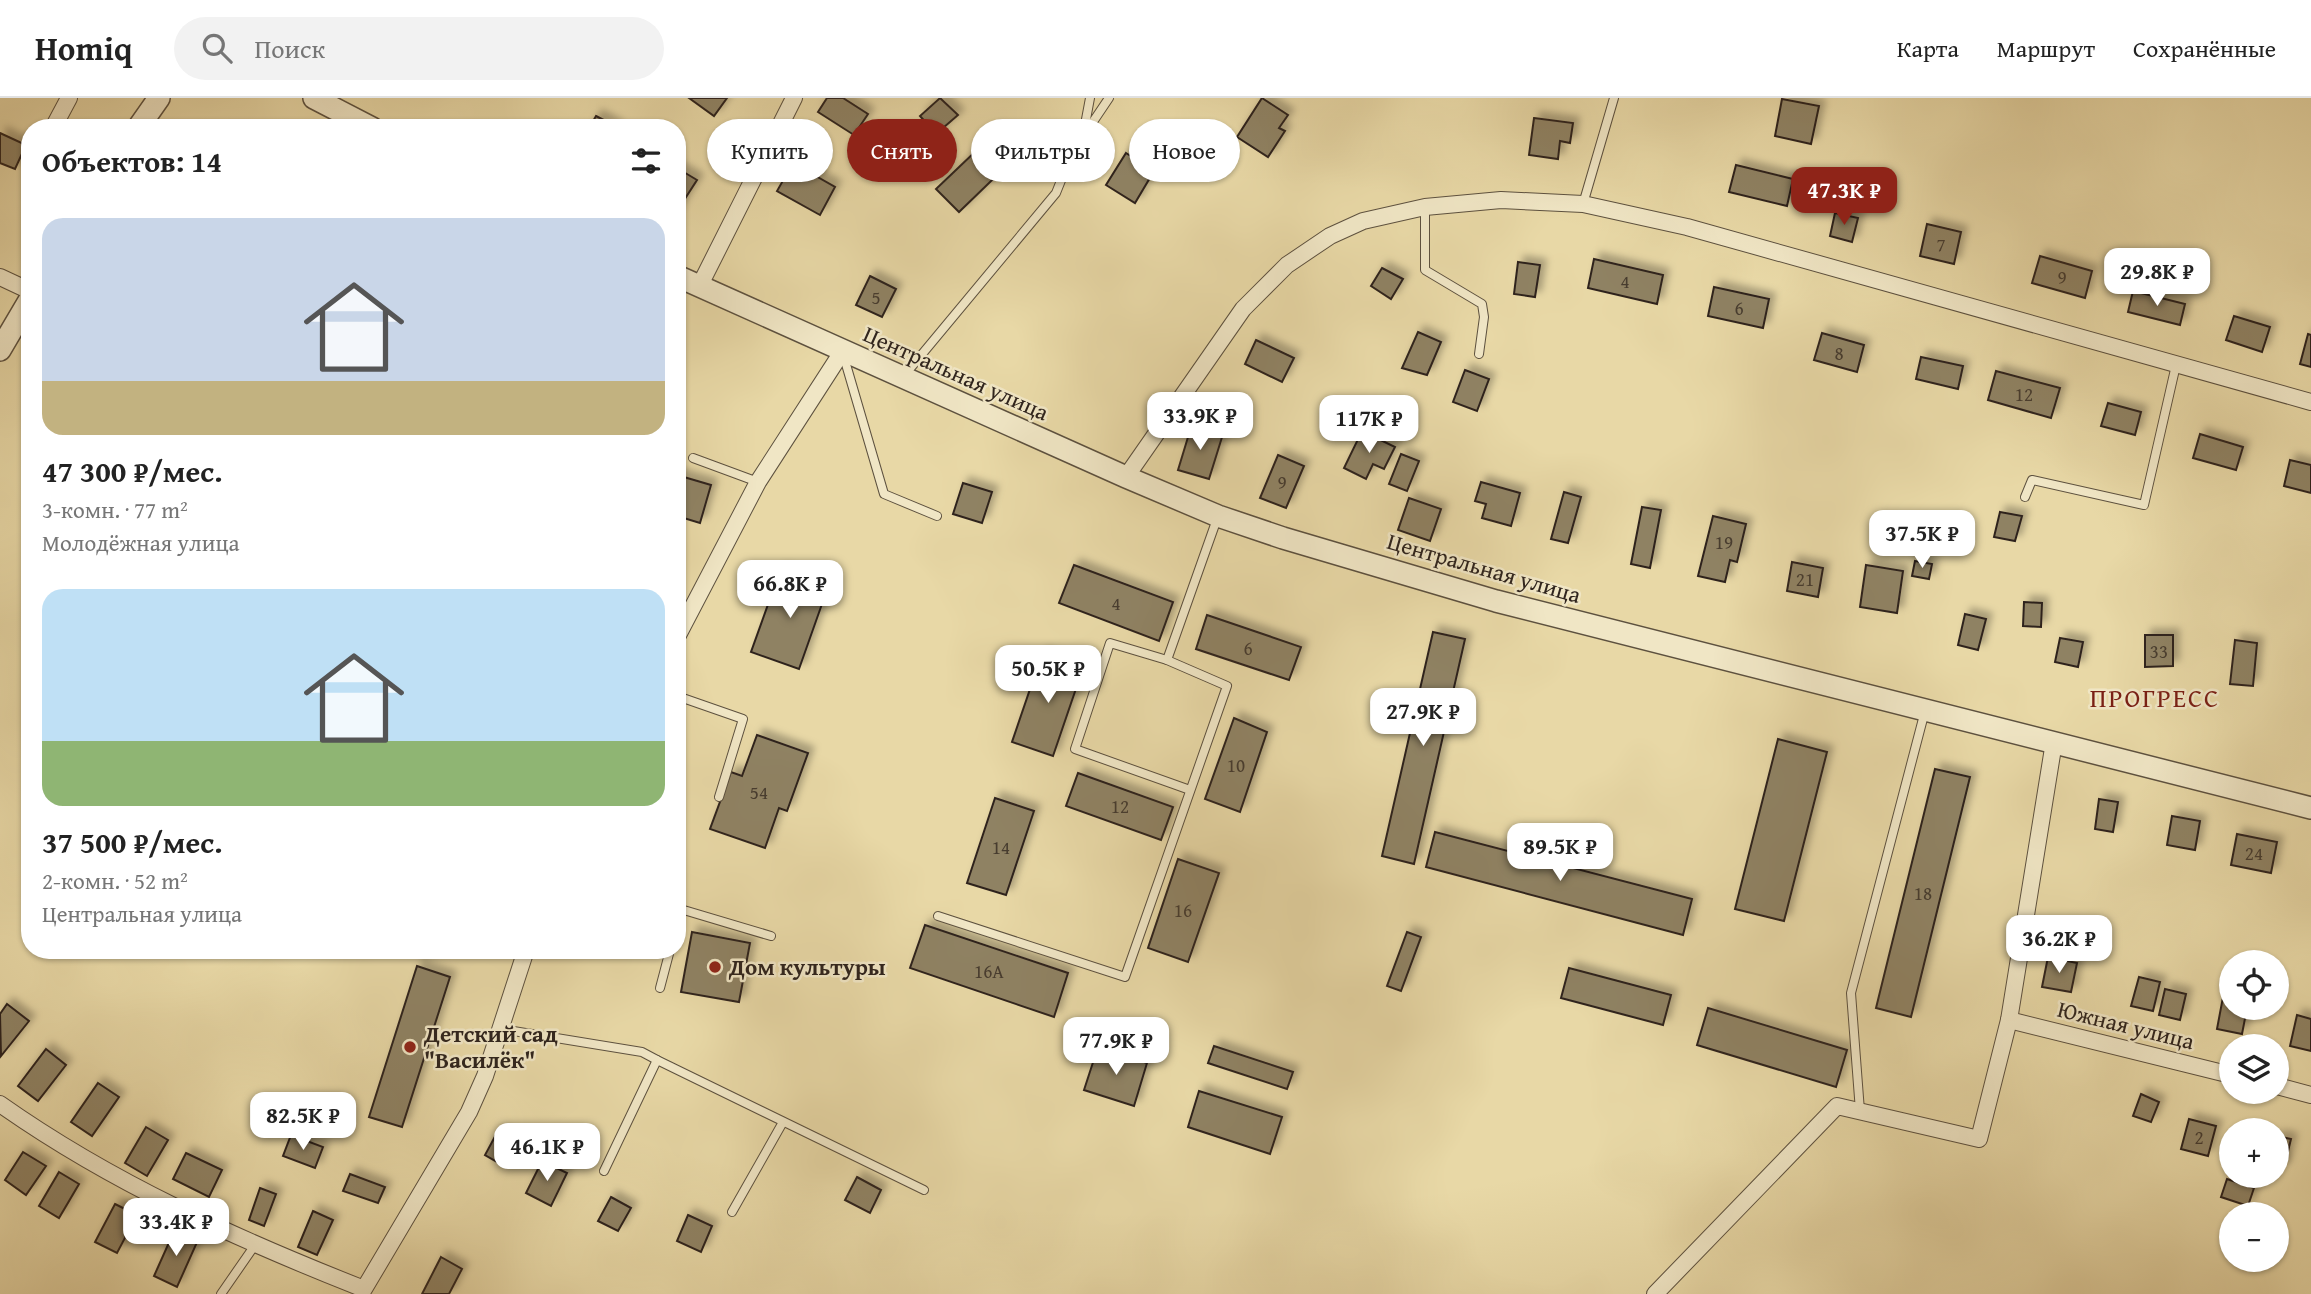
<!DOCTYPE html>
<html lang="ru">
<head>
<meta charset="utf-8">
<style>
	:root { --surface:#fff; --page:#f2f2f2; --text:#222; --muted:#767676; --line:#e0e0e0; --accent:#8f2418 }
	body { margin:0; font-family:"Gentium Book Plus",serif; background:var(--page); color:var(--text); height:100vh; display:flex; flex-direction:column; font-size:26px; white-space:nowrap }
	* { box-sizing:border-box; margin:0 }
	p { font-size:23px; color:var(--muted) }
	.icon { flex:none; width:38px; height:38px; fill:none; stroke:currentColor; stroke-width:2; stroke-linecap:round; stroke-linejoin:round }
	.map { position:relative; flex:1; overflow:hidden }
	.side { position:absolute; left:21px; top:21px; width:665px; height:840px; display:flex; flex-direction:column; background:var(--surface); border-radius:28px; box-shadow:0 2px 5px #0004 }
	.side>* { flex:none }
	.banner { position:absolute; left:707px; top:21px; width:665px; height:63px; display:flex; gap:14px }
	.fabs { position:absolute; left:2219px; top:852px; display:grid; gap:14px }
	.fabs a { display:grid; place-items:center; width:70px; height:70px; border-radius:50%; background:var(--surface); box-shadow:0 2px 5px #0004; font-size:35px }
	.price { position:absolute; translate:-50% -60px; padding:0 16px; border-radius:14px; background:#fff; color:#222; font-size:23px; line-height:46px; filter:drop-shadow(0 2px 4px #0008) }
	.price::after { content:''; position:absolute; left:50%; top:42px; width:21px; height:16px; margin-left:-10px; background:inherit; clip-path:polygon(0 0,100% 0,50% 100%) }
	.price.active { background:var(--accent); color:#fff }
	ul { padding:0; list-style:none }
	li { display:grid; align-content:center; gap:14px; height:371px; padding:0 21px }
	li span { display:grid; place-items:center; height:217px; border-radius:21px; color:#555 }
	li>.icon { margin-inline-start:auto }
	span .icon { width:126px; height:126px; fill:#fffc; stroke-width:1 }
	li b { font-size:30px }
	h2 { display:flex; justify-content:space-between; align-items:center; height:84px; padding:0 21px; font-size:30px }
	.tag { padding:0 24px; border-radius:32px; background:var(--surface); box-shadow:0 2px 5px #0004; font-size:24px; line-height:63px }
	.tag.active { background:var(--accent); color:#fff }
	header { display:flex; align-items:center; gap:42px; box-sizing:border-box; height:98px; padding:0 35px; background:var(--surface); border-bottom:2px solid var(--line) }
	header strong { font-size:33px }
	nav { display:flex; gap:38px; margin-inline-start:auto; font-size:24px }
	.search { width:490px; height:63px; background:var(--page); display:flex; align-items:center; gap:18px; box-sizing:border-box; padding:0 24px; border-radius:38px; color:var(--muted); font-size:26px }
	.map>svg:first-child { display:block }
	.building { fill:#8f8264; stroke:#2f241d; stroke-width:2; filter:url(#shadow) }
	.lines { fill:none; stroke-linecap:round; stroke-linejoin:round }
	.service-casing { stroke:#5d513f; stroke-width:10 }
	.minor-casing { stroke:#5d513f; stroke-width:18 }
	.tertiary-casing { stroke:#5d513f; stroke-width:24 }
	.service { stroke:#f0e6c5; stroke-width:8 }
	.minor { stroke:#f0e6c5; stroke-width:16 }
	.tertiary { stroke:#f0e6c5; stroke-width:21 }
	.poi-dot { fill:#8f2418; stroke:#f0e6c5; stroke-width:2.5 }
	.labels { text-anchor:middle; stroke-width:5; stroke-linejoin:round; paint-order:stroke }
	.number-label { font-size:19px; fill:#473c2f }
	.street-label { font-size:23px; fill:#2f241d; stroke:#f0e6c5 }
	.poi-label { font-size:23px; font-weight:bold; fill:#2f241d; stroke:#f0e6c5; text-anchor:start }
	.quarter-label { font-size:26px; letter-spacing:2px; fill:#7a1f14; stroke:#f0e6c5 }
</style>
</head>
<body>
<header>
<strong>Homiq</strong>
<div class="search"><svg class="icon" aria-label="search" viewBox="0 0 24 24"><circle cx="10" cy="10" r="6"/><path d="M15 15l6 6"/></svg>Поиск</div>
<nav><a>Карта</a><a>Маршрут</a><a>Сохранённые</a></nav>
</header>
<div class="map">
<svg width="2311" height="1196" viewBox="0 0 2311 1196">
	<defs>
		<filter id="shadow"><feDropShadow dx="6" dy="-6" stdDeviation="3.5" flood-color="#0004"/></filter>
	</defs>
	<rect width="100%" height="100%" fill="#e8d8a6"/>
	<filter id="stains"><feTurbulence type="fractalNoise" baseFrequency=".00286" numOctaves="4"/><feColorMatrix values="0 0 0 0 .2 0 0 0 0 .09 0 0 0 0 .02 0 0 0 .5 -.17"/></filter>
	<radialGradient id="worn" r=".72"><stop offset=".6" stop-color="#630" stop-opacity="0"/><stop offset="1" stop-color="#630" stop-opacity=".3"/></radialGradient>
	<g class="building">
		<path d="M689 0H727L714 18Z"/>
		<path d="M827 0H843L868 16 854 37 818 14Z"/>
		<path d="M940 0 958 17 936 36 920 18Z"/>
		<path d="M1262 0 1288 17 1279 30 1285 33 1268 59 1237 39Z"/>
		<path d="M1782 1 1819 8 1811 46 1775 38Z"/>
		<path d="M596 18 619 30H589Z"/>
		<path d="M1534 20 1573 25 1570 45 1560 43 1558 61 1529 57Z"/>
		<path d="M998 32 1020 55 959 114 936 91Z"/>
		<path d="M0 35 26 47 15 71 0 65Z"/>
		<path d="M1126 55 1154 73 1135 105 1106 87Z"/>
		<path d="M793 65 835 89 820 117 777 93Z"/>
		<path d="M1736 67 1793 81 1787 108 1729 94Z"/>
		<path d="M677 70 697 82 677 113Z"/>
		<path d="M1835 115 1858 120 1852 144 1830 138Z"/>
		<path d="M1927 126 1961 134 1954 166 1920 158Z"/>
		<path d="M2040 158 2092 173 2085 200 2032 185Z"/>
		<path d="M1594 161 1663 177 1657 206 1588 190Z"/>
		<path d="M1518 164 1540 167 1535 199 1514 196Z"/>
		<path d="M1382 170 1403 181 1391 201 1371 188Z"/>
		<path d="M870 178 896 191 882 219 856 207Z"/>
		<path d="M1714 189 1769 201 1763 230 1708 218Z"/>
		<path d="M2133 193 2185 206 2180 227 2128 214Z"/>
		<path d="M2234 218 2270 229 2262 254 2226 242Z"/>
		<path d="M1418 234 1441 244 1427 277 1402 270Z"/>
		<path d="M1822 235 1864 247 1857 274 1814 262Z"/>
		<path d="M2308 236 2311 237V269L2300 266Z"/>
		<path d="M1256 242 1294 260 1282 284 1245 266Z"/>
		<path d="M1921 259 1963 268 1958 291 1916 281Z"/>
		<path d="M1465 272 1489 281 1477 313 1453 304Z"/>
		<path d="M1996 273 2060 290 2051 320 1988 302Z"/>
		<path d="M2108 305 2141 314 2135 337 2101 328Z"/>
		<path d="M1192 326 1223 336 1209 381 1178 372Z"/>
		<path d="M1362 333 1395 349 1384 371 1373 366 1366 381 1344 370Z"/>
		<path d="M2200 336 2243 349 2236 372 2193 360Z"/>
		<path d="M1401 356 1419 363 1407 393 1389 386Z"/>
		<path d="M1278 357 1304 368 1286 410 1260 400Z"/>
		<path d="M2290 362 2311 367V395L2284 388Z"/>
		<path d="M677 377 711 387 700 425 677 418Z"/>
		<path d="M1481 384 1520 395 1511 428 1482 420 1486 406 1475 403Z"/>
		<path d="M963 385 992 394 982 425 953 416Z"/>
		<path d="M1564 394 1581 399 1568 445 1551 441Z"/>
		<path d="M1409 400 1441 411 1430 443 1398 432Z"/>
		<path d="M1642 409 1661 412 1650 470 1631 466Z"/>
		<path d="M2000 414 2022 418 2015 443 1994 439Z"/>
		<path d="M1713 418 1746 426 1737 464 1730 462 1725 484 1698 478Z"/>
		<path d="M1915 463 1932 466 1929 481 1912 478Z"/>
		<path d="M1792 464 1823 470 1818 499 1787 493Z"/>
		<path d="M1074 467 1173 504 1159 543 1059 505Z"/>
		<path d="M1866 467 1903 473 1897 515 1860 509Z"/>
		<path d="M780 473 828 489 799 571 751 554Z"/>
		<path d="M2024 504 2042 505 2041 529 2023 528Z"/>
		<path d="M1965 516 1986 521 1978 552 1958 547Z"/>
		<path d="M1207 517 1301 549 1289 582 1196 551Z"/>
		<path d="M1433 534 1465 541 1414 766 1382 758Z"/>
		<path d="M2145 537H2173V568L2145 569Z"/>
		<path d="M2060 540 2083 544 2078 569 2055 564Z"/>
		<path d="M2235 542 2257 545 2253 588 2230 586Z"/>
		<path d="M1042 556 1083 570 1053 658 1012 644Z"/>
		<path d="M1234 620 1267 634 1240 714 1205 701Z"/>
		<path d="M757 637 808 655 787 713 779 710 765 750 710 731 731 674 742 678Z"/>
		<path d="M1778 641 1827 654 1784 823 1735 811Z"/>
		<path d="M1935 671 1970 679 1911 919 1876 910Z"/>
		<path d="M1078 675 1173 709 1161 742 1066 708Z"/>
		<path d="M995 700 1034 713 1006 797 967 785Z"/>
		<path d="M2099 701 2118 704 2113 734 2095 731Z"/>
		<path d="M2172 718 2200 723 2195 752 2167 747Z"/>
		<path d="M1435 734 1692 801 1683 837 1426 769Z"/>
		<path d="M2237 736 2277 744 2271 775 2231 767Z"/>
		<path d="M1178 761 1219 775 1188 864 1148 850Z"/>
		<path d="M925 827 1068 875 1054 919 910 870Z"/>
		<path d="M692 834 750 845 739 904 681 894Z"/>
		<path d="M1407 834 1421 839 1401 893 1387 888Z"/>
		<path d="M2048 859 2077 865 2071 894 2042 889Z"/>
		<path d="M417 868 450 879 402 1029 369 1019Z"/>
		<path d="M1569 870 1671 897 1663 927 1561 900Z"/>
		<path d="M2139 879 2160 884 2153 913 2131 908Z"/>
		<path d="M2165 891 2186 896 2180 922 2159 917Z"/>
		<path d="M2223 899 2231 900V910H2247L2242 936 2217 931Z"/>
		<path d="M7 906 29 923 1 958 0 916Z"/>
		<path d="M1708 910 1847 952 1836 989 1697 947Z"/>
		<path d="M2297 917 2311 921V953L2290 948Z"/>
		<path d="M1214 948 1293 974 1287 991 1208 965Z"/>
		<path d="M1098 949 1147 965 1134 1008 1084 992Z"/>
		<path d="M46 951 66 967 38 1003 18 988Z"/>
		<path d="M98 985 119 999 92 1038 71 1024Z"/>
		<path d="M1199 993 1282 1019 1270 1056 1188 1029Z"/>
		<path d="M2141 996 2159 1004 2151 1024 2133 1018Z"/>
		<path d="M2189 1021 2216 1028 2208 1058 2181 1051Z"/>
		<path d="M146 1029 168 1042 147 1078 125 1065Z"/>
		<path d="M498 1033 519 1045 506 1069 485 1057Z"/>
		<path d="M291 1037 323 1049 315 1070 283 1058Z"/>
		<path d="M2277 1038 2291 1041 2284 1070 2277 1068Z"/>
		<path d="M23 1054 46 1068 26 1097 5 1082Z"/>
		<path d="M186 1055 222 1072 209 1099 173 1081Z"/>
		<path d="M542 1063 567 1075 551 1108 526 1095Z"/>
		<path d="M59 1074 79 1086 59 1120 39 1108Z"/>
		<path d="M350 1076 385 1089 378 1105 343 1093Z"/>
		<path d="M857 1079 881 1092 870 1115 845 1102Z"/>
		<path d="M2227 1081 2254 1090 2248 1108 2221 1099Z"/>
		<path d="M260 1090 276 1096 264 1128 249 1122Z"/>
		<path d="M611 1099 631 1110 618 1133 598 1123Z"/>
		<path d="M115 1106 137 1117 117 1155 95 1144Z"/>
		<path d="M313 1113 333 1122 317 1157 298 1149Z"/>
		<path d="M688 1117 712 1128 701 1154 677 1143Z"/>
		<path d="M175 1131 198 1142 177 1189 154 1178Z"/>
		<path d="M441 1159 462 1171 449 1196H422Z"/>
	</g>
	<g class="lines">
		<g class="service-casing">
			<g id="service">
				<path d="M1084 32 1090 0"/>
				<path d="M1583 106 1614 0"/>
				<path d="M1425 109V172L1482 206 1484 219 1479 256"/>
				<path d="M843 256 884 396 937 418"/>
				<path d="M903 279 1056 95 1072 55 1109 0"/>
				<path d="M693 360 758 384"/>
				<path d="M2025 399 2032 382 2144 407 2176 267"/>
				<path d="M1167 562 1110 545 1075 651 1190 692"/>
				<path d="M677 598 743 621 719 699"/>
				<path d="M677 810 771 838"/>
				<path d="M938 818 1125 879 1227 588 1167 562 1218 418"/>
				<path d="M677 824 680 811"/>
				<path d="M660 890 670 852"/>
				<path d="M501 931 642 954 657 962 604 1073"/>
				<path d="M657 962 924 1092"/>
				<path d="M1860 1013 1851 895 1925 613"/>
				<path d="M732 1114 783 1024"/>
				<path d="M221 1196 255 1147"/>
			</g>
		</g>
		<g class="minor-casing">
			<g id="minor">
				<path d="M53 30 69 0"/>
				<path d="M0 179 30 193"/>
				<path d="M699 189 794 0"/>
				<path d="M1126 379 1243 211 1287 167 1330 138 1363 123 1425 109 1501 102 1583 106 1687 129 2311 304"/>
				<path d="M677 539 758 384 842 254"/>
				<path d="M2009 922 2231 977"/>
				<path d="M2277 988 2311 997"/>
				<path d="M0 1006C112 1085 237 1141 364 1191L469 1014 485 978 526 852"/>
				<path d="M1655 1196 1837 1008 1979 1041 2009 922 2054 644"/>
			</g>
		</g>
		<g class="tertiary-casing">
			<g id="tertiary">
				<path d="M314 0 372 30"/>
				<path d="M138 30 159 0"/>
				<path d="M677 178 1126 379 1218 418 1283 440 1496 503 2311 710"/>
				<path d="M0 252 30 201"/>
			</g>
		</g>
		<use href="#service" class="service"/>
		<use href="#minor" class="minor"/>
		<use href="#tertiary" class="tertiary"/>
	</g>
	<g class="poi-dot">
		<circle cx="715" cy="869" r="7"/>
		<circle cx="410" cy="949" r="7"/>
	</g>
	<g class="labels">
		<g class="number-label">
			<text x="1941" y="153">7</text>
			<text x="2062" y="186">9</text>
			<text x="1625" y="190">4</text>
			<text x="876" y="206">5</text>
			<text x="1739" y="217">6</text>
			<text x="1839" y="262">8</text>
			<text x="2024" y="303">12</text>
			<text x="1282" y="391">9</text>
			<text x="1724" y="451">19</text>
			<text x="1805" y="488">21</text>
			<text x="1116" y="512">4</text>
			<text x="1248" y="557">6</text>
			<text x="2159" y="560">33</text>
			<text x="1236" y="674">10</text>
			<text x="759" y="701">54</text>
			<text x="1120" y="715">12</text>
			<text x="1001" y="756">14</text>
			<text x="2254" y="762">24</text>
			<text x="1923" y="802">18</text>
			<text x="1183" y="819">16</text>
			<text x="989" y="880">16А</text>
			<text x="2199" y="1046">2</text>
		</g>
		<g class="street-label">
			<text transform="translate(956 275) rotate(24)" y="8">Центральная улица</text>
			<text transform="translate(1484 470) rotate(16)" y="8">Центральная улица</text>
			<text transform="translate(2126 927) rotate(14)" y="8">Южная улица</text>
		</g>
		<g class="poi-label">
			<text x="729" y="877">Дом культуры</text>
			<text x="424" y="944">Детский сад<tspan x="424" dy="26">"Василёк"</tspan></text>
		</g>
		<g class="quarter-label">
			<text x="2155" y="609">ПРОГРЕСС</text>
		</g>
	</g>
	<rect width="100%" height="100%" filter="url(#stains)"/>
	<rect width="100%" height="100%" fill="url(#worn)"/>
</svg>
<div class="fabs">
<a><svg class="icon" aria-label="locate" viewBox="0 0 24 24"><circle cx="12" cy="12" r="6"/><path d="M12 2v4M12 18v4M2 12h4M18 12h4"/></svg></a>
<a><svg class="icon" aria-label="layers" viewBox="0 0 24 24"><path d="M12 4l9 5-9 5-9-5zM3 14l9 5 9-5"/></svg></a>
<a>+</a>
<a>−</a>
</div>
<b class="price active" style="left:1844px;top:129px">47.3K ₽</b>
<b class="price" style="left:2157px;top:210px">29.8K ₽</b>
<b class="price" style="left:1200px;top:354px">33.9K ₽</b>
<b class="price" style="left:1369px;top:357px">117K ₽</b>
<b class="price" style="left:1922px;top:472px">37.5K ₽</b>
<b class="price" style="left:790px;top:522px">66.8K ₽</b>
<b class="price" style="left:1048px;top:607px">50.5K ₽</b>
<b class="price" style="left:1423px;top:650px">27.9K ₽</b>
<b class="price" style="left:1560px;top:785px">89.5K ₽</b>
<b class="price" style="left:2059px;top:877px">36.2K ₽</b>
<b class="price" style="left:1116px;top:979px">77.9K ₽</b>
<b class="price" style="left:303px;top:1054px">82.5K ₽</b>
<b class="price" style="left:547px;top:1085px">46.1K ₽</b>
<b class="price" style="left:176px;top:1160px">33.4K ₽</b>
<div class="banner">
<a class="tag">Купить</a>
<a class="tag active">Снять</a>
<a class="tag">Фильтры</a>
<a class="tag">Новое</a>
</div>
<section class="side">
<h2>Объектов: 14<svg class="icon" aria-label="filters" viewBox="0 0 24 24"><path d="M4 7h16M4 17h16"/><circle cx="9" cy="7" r="2"/><circle cx="15" cy="17" r="2"/></svg></h2>
<ul>
<li><span style="background:linear-gradient(#c9d6e8 75%,#c2b280 0)"><svg class="icon" aria-label="home" viewBox="0 0 24 24"><path d="M3 11l9-7 9 7M6 9v11h12V9"/></svg></span><div><b>47 300 ₽/мес.</b><p>3-комн. · 77 m²</p><p>Молодёжная улица</p></div></li>
<li><span style="background:linear-gradient(#bfe0f5 70%,#8fb573 0)"><svg class="icon" aria-label="home" viewBox="0 0 24 24"><path d="M3 11l9-7 9 7M6 9v11h12V9"/></svg></span><div><b>37 500 ₽/мес.</b><p>2-комн. · 52 m²</p><p>Центральная улица</p></div></li>
</ul>
</section>
</div>
</body>
</html>
